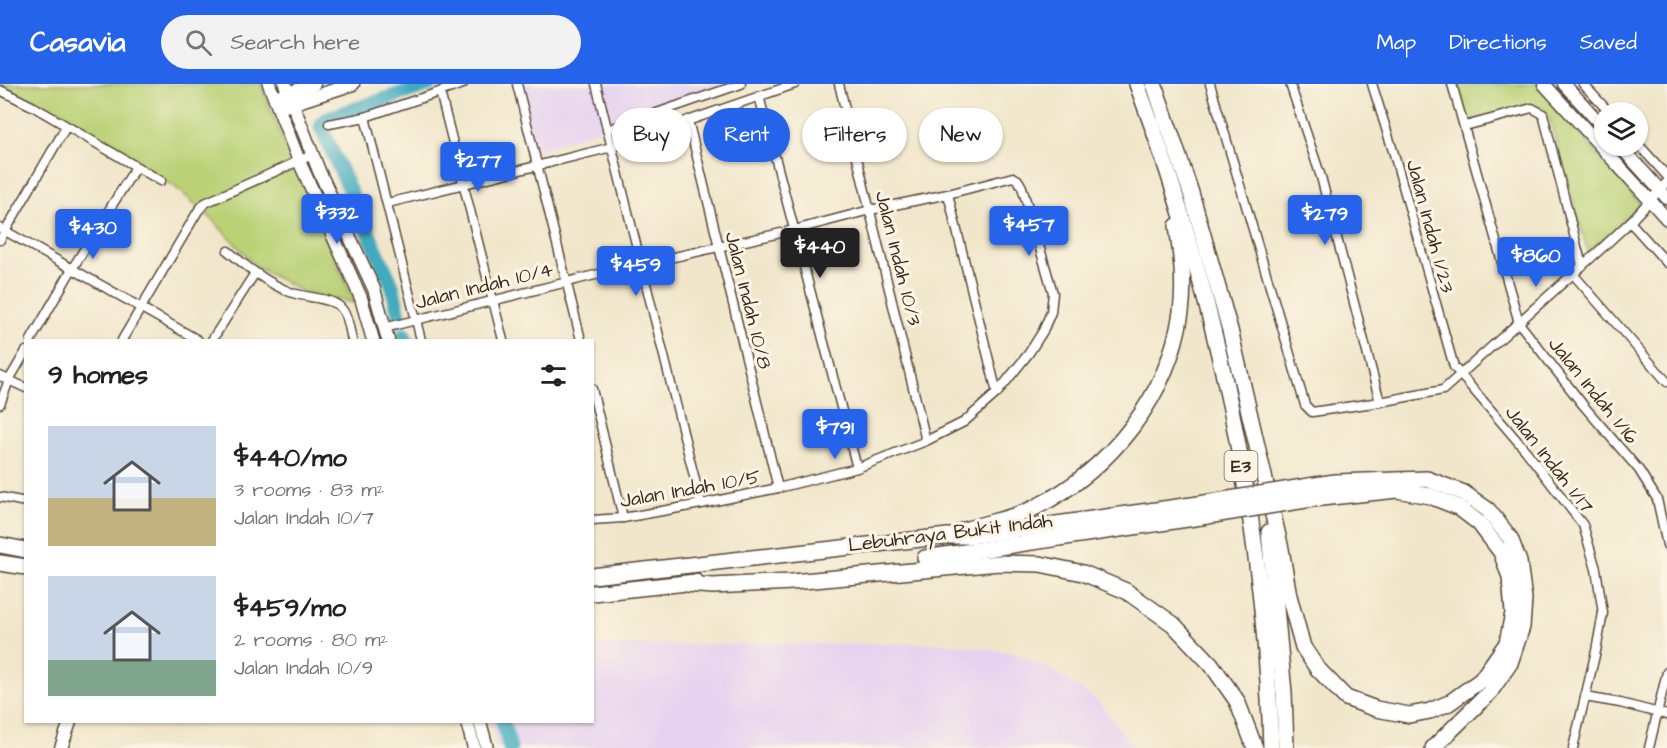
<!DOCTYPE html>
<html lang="en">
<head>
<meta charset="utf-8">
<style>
	:root { --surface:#fff; --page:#f2f2f2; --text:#222; --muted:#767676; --accent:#2563eb }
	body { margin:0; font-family:"Architects Daughter",sans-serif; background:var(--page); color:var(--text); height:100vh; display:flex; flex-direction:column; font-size:22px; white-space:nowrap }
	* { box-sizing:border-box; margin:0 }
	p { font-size:20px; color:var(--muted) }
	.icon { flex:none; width:33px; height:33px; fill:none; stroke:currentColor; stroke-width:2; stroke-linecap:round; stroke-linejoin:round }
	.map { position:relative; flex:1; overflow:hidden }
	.details { position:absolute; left:24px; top:255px; width:570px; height:384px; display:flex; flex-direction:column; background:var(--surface); border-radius:0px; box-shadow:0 2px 4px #0004 }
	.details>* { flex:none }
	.top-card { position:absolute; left:612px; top:24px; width:570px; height:54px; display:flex; gap:12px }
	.tools { position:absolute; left:1594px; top:18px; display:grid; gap:12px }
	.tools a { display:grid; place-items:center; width:54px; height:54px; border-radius:50%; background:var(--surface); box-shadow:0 2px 4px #0004; font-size:30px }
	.price { position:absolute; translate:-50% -51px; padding:0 14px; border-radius:6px; background:var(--accent); color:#fff; font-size:20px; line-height:39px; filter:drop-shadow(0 2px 3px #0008) }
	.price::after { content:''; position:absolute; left:50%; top:36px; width:18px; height:14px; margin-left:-9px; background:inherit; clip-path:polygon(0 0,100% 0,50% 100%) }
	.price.active { background:#222; color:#fff }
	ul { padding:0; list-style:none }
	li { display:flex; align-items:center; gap:18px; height:150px; padding:0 24px }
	li span { display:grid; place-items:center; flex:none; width:168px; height:120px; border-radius:0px; color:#555 }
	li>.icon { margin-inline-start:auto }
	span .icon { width:72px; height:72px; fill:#fffc; stroke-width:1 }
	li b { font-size:26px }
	h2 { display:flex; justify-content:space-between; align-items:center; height:72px; padding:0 24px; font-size:26px }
	.tag { padding:0 21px; border-radius:27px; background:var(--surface); box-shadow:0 2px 4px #0004; font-size:21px; line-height:54px }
	.tag.active { background:var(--accent); color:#fff }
	header { display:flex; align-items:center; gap:36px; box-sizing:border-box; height:84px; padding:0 30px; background:var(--accent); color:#fff }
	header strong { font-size:28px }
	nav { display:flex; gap:33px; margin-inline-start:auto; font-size:21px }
	.search { width:420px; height:54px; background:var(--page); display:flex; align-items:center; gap:15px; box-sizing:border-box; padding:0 21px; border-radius:33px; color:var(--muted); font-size:22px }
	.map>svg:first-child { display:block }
	.built { fill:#e6d2f0 }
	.green { fill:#bad176; stroke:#7a7e4a; stroke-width:1.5 }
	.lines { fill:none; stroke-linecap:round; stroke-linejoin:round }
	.river { stroke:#3fabbf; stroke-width:15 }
	.street-casing { stroke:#564638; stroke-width:11 }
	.secondary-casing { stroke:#564638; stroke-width:15 }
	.highway-casing { stroke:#564638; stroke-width:18 }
	.street { stroke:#fff; stroke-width:8 }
	.secondary { stroke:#fff; stroke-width:12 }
	.highway { stroke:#fff; stroke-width:15 }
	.highway-bridge-casing { stroke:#564638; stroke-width:18; stroke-linecap:butt }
	.highway-bridge { stroke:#fff; stroke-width:15 }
	.labels { text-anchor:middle; stroke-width:6; stroke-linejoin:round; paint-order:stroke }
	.shield { fill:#fcf5e5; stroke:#75675a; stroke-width:1.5 }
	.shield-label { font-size:18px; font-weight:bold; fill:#3b2a1e }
	.street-label { font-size:20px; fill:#3b2a1e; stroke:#fcf5e5 }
</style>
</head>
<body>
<header>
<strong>Casavia</strong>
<div class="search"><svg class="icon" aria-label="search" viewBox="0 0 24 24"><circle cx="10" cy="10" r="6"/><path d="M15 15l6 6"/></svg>Search here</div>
<nav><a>Map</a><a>Directions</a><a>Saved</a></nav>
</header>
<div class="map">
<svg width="1667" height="664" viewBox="0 0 1667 664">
	<rect width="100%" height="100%" fill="#fcf5e5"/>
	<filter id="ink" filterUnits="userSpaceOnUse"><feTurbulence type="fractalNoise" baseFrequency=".0167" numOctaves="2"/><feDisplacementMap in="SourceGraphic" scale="12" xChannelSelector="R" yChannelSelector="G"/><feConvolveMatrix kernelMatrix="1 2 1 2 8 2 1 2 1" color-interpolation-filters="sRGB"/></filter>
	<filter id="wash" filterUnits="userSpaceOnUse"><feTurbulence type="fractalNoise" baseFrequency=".008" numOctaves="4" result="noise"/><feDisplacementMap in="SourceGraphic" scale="24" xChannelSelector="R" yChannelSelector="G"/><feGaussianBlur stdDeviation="1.35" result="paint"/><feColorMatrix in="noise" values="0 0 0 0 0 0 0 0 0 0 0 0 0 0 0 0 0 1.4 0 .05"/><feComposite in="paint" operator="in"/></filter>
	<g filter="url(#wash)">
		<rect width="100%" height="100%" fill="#f1e6ca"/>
		<g class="built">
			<path d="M519 0H733L536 67Z"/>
			<path d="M947 559 1014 569 1056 588 1100 619 1134 664H498L491 638H592L593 561Z"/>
		</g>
		<g class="green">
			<path d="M2 0H261L286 64 355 219 303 208 258 184 207 130 174 102Z"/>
			<path d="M1456 0H1538L1641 121 1588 168 1549 33 1543 25 1532 21 1468 38Z"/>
		</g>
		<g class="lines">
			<g class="river">
				<path d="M400 235 392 201 321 43 323 38 329 34 430 0"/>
				<path d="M404 251 406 256"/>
				<path d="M503 638 510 664"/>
			</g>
		</g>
	</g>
	<g filter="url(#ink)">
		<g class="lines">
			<g class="street-casing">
				<g id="street">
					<path d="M517 0 581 256"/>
					<path d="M596 0 701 420"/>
					<path d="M839 0 926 357"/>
					<path d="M1210 0 1305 321 1312 328 1380 318 1443 306 1601 165 1630 138 1667 98"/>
					<path d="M1290 0 1321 93 1380 318"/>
					<path d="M1372 0 1394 70 1454 283 1526 367 1583 441 1596 485 1603 529 1596 567 1573 664"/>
					<path d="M1452 0 1519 239 1583 321 1639 386 1657 415 1667 461"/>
					<path d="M1583 0 1609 28"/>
					<path d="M0 6 34 23 161 97"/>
					<path d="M440 8 503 256"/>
					<path d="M759 12 857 384"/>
					<path d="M365 33 421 256"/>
					<path d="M688 36 778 404"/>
					<path d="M329 40 365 33 463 0"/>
					<path d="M1465 42 1532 24 1543 30 1582 182"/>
					<path d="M607 46 741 0"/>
					<path d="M1638 60 1667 92"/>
					<path d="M948 110 997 309"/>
					<path d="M388 119 612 63 795 0"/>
					<path d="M1630 138 1667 179"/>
					<path d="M0 144 198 256"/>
					<path d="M0 156 66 43"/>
					<path d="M228 167C247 183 267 199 290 208 304 214 329 213 339 222 349 231 349 245 352 256"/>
					<path d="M1573 190 1667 298"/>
					<path d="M384 244 603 189 794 146 870 126 948 110 1013 93 1018 96 1022 103 1053 209 1051 228 1043 247 1029 269 997 309 964 338 926 357 857 384 778 404 701 420 623 434 592 436"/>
					<path d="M31 256 72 185 136 83"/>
					<path d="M122 256 198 127 205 119 312 71"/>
					<path d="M212 256 255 189"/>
					<path d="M0 292 26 304"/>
					<path d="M592 305 623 434"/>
					<path d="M0 320 9 296 26 267"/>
					<path d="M0 413 26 418"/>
					<path d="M1585 613 1620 619 1667 631"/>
					<path d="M1649 664 1667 588"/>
				</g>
			</g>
			<g class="secondary-casing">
				<g id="secondary">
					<path d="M269 0 299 77 361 214 373 256"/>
					<path d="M285 0 319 87 374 205 388 256"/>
					<path d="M1544 0 1667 135"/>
					<path d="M1564 0 1605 45"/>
					<path d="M281 12 314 0"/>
					<path d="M285 22 353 0"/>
					<path d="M1620 62 1667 114"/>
					<path d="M467 638 474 664"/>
					<path d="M480 638 487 664"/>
					<path d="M61 664 70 638"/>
				</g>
			</g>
			<g class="highway-casing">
				<g id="highway">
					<path d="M1137 0C1216 212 1265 438 1271 664"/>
					<path d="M1154 0 1191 109 1230 246 1281 465 1289 512 1303 563 1317 584 1346 614 1376 625 1409 631 1430 627 1449 619 1481 596 1507 559 1513 529 1510 493 1501 468 1479 439 1458 423 1430 412 1397 406 1312 415"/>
					<path d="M1309 402 1335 398 1427 395 1464 409 1488 426 1510 454 1519 478 1524 515 1522 543 1510 579 1490 608 1433 664"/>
					<path d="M962 447C986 438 1014 435 1036 423 1111 385 1169 312 1181 228 1185 199 1181 170 1177 142"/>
					<path d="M1269 448 1284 609 1286 664"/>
					<path d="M0 461 26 466"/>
					<path d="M925 474 1201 433"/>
					<path d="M0 479 26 483"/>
					<path d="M592 492 948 452H970L1199 420"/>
					<path d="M686 500 713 502 792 498 999 479 1040 480 1083 489 1126 507 1173 540 1211 580 1237 617 1255 664"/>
					<path d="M592 509 696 498"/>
				</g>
			</g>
			<use href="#street" class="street"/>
			<use href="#secondary" class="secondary"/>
			<use href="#highway" class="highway"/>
			<g class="highway-bridge-casing">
				<g id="highway-bridge">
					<path d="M1199 420 1309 402"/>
					<path d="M1201 433 1312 415"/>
				</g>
			</g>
			<use href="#highway-bridge" class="highway-bridge"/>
		</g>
	</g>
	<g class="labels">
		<rect class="shield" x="1224.5" y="367" width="33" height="30" rx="4.5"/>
		<g class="shield-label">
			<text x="1241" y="388">E3</text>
		</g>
		<g class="street-label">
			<text transform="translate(1431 142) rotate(75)" y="7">Jalan Indah 1/23</text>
			<text transform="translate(899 174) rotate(76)" y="7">Jalan Indah 10/3</text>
			<text transform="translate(484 201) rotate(-14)" y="7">Jalan Indah 10/4</text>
			<text transform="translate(749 216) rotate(76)" y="7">Jalan Indah 10/8</text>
			<text transform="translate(1594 306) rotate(51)" y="7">Jalan Indah 1/16</text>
			<text transform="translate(1550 375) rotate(52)" y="7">Jalan Indah 1/17</text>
			<text transform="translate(690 404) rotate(-10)" y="7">Jalan Indah 10/5</text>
			<text transform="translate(950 448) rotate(-7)" y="7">Lebuhraya Bukit Indah</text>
		</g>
	</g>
</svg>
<div class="tools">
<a><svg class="icon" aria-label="layers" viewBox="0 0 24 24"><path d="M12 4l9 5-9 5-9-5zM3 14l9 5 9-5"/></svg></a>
</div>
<b class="price" style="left:478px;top:109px">$277</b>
<b class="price" style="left:337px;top:161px">$332</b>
<b class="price" style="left:1325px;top:162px">$279</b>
<b class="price" style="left:1029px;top:173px">$457</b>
<b class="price" style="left:93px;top:176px">$430</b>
<b class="price active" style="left:820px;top:195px">$440</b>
<b class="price" style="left:1536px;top:204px">$860</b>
<b class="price" style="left:636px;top:213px">$459</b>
<b class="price" style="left:835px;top:376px">$791</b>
<div class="top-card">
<a class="tag">Buy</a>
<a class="tag active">Rent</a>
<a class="tag">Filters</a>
<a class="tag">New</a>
</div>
<section class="details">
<h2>9 homes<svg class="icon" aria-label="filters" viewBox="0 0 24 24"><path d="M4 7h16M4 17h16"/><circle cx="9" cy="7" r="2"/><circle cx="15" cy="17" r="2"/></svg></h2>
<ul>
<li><span style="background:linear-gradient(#c9d6e8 60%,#c2b280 0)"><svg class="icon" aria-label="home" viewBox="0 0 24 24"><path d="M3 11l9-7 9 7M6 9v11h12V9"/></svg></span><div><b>$440/mo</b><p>3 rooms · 83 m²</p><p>Jalan Indah 10/7</p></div></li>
<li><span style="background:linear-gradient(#c9d6e8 70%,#7fa58c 0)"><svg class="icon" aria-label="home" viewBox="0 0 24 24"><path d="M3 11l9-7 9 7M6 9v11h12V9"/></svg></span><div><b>$459/mo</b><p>2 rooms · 80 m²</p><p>Jalan Indah 10/9</p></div></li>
</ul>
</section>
</div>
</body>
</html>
